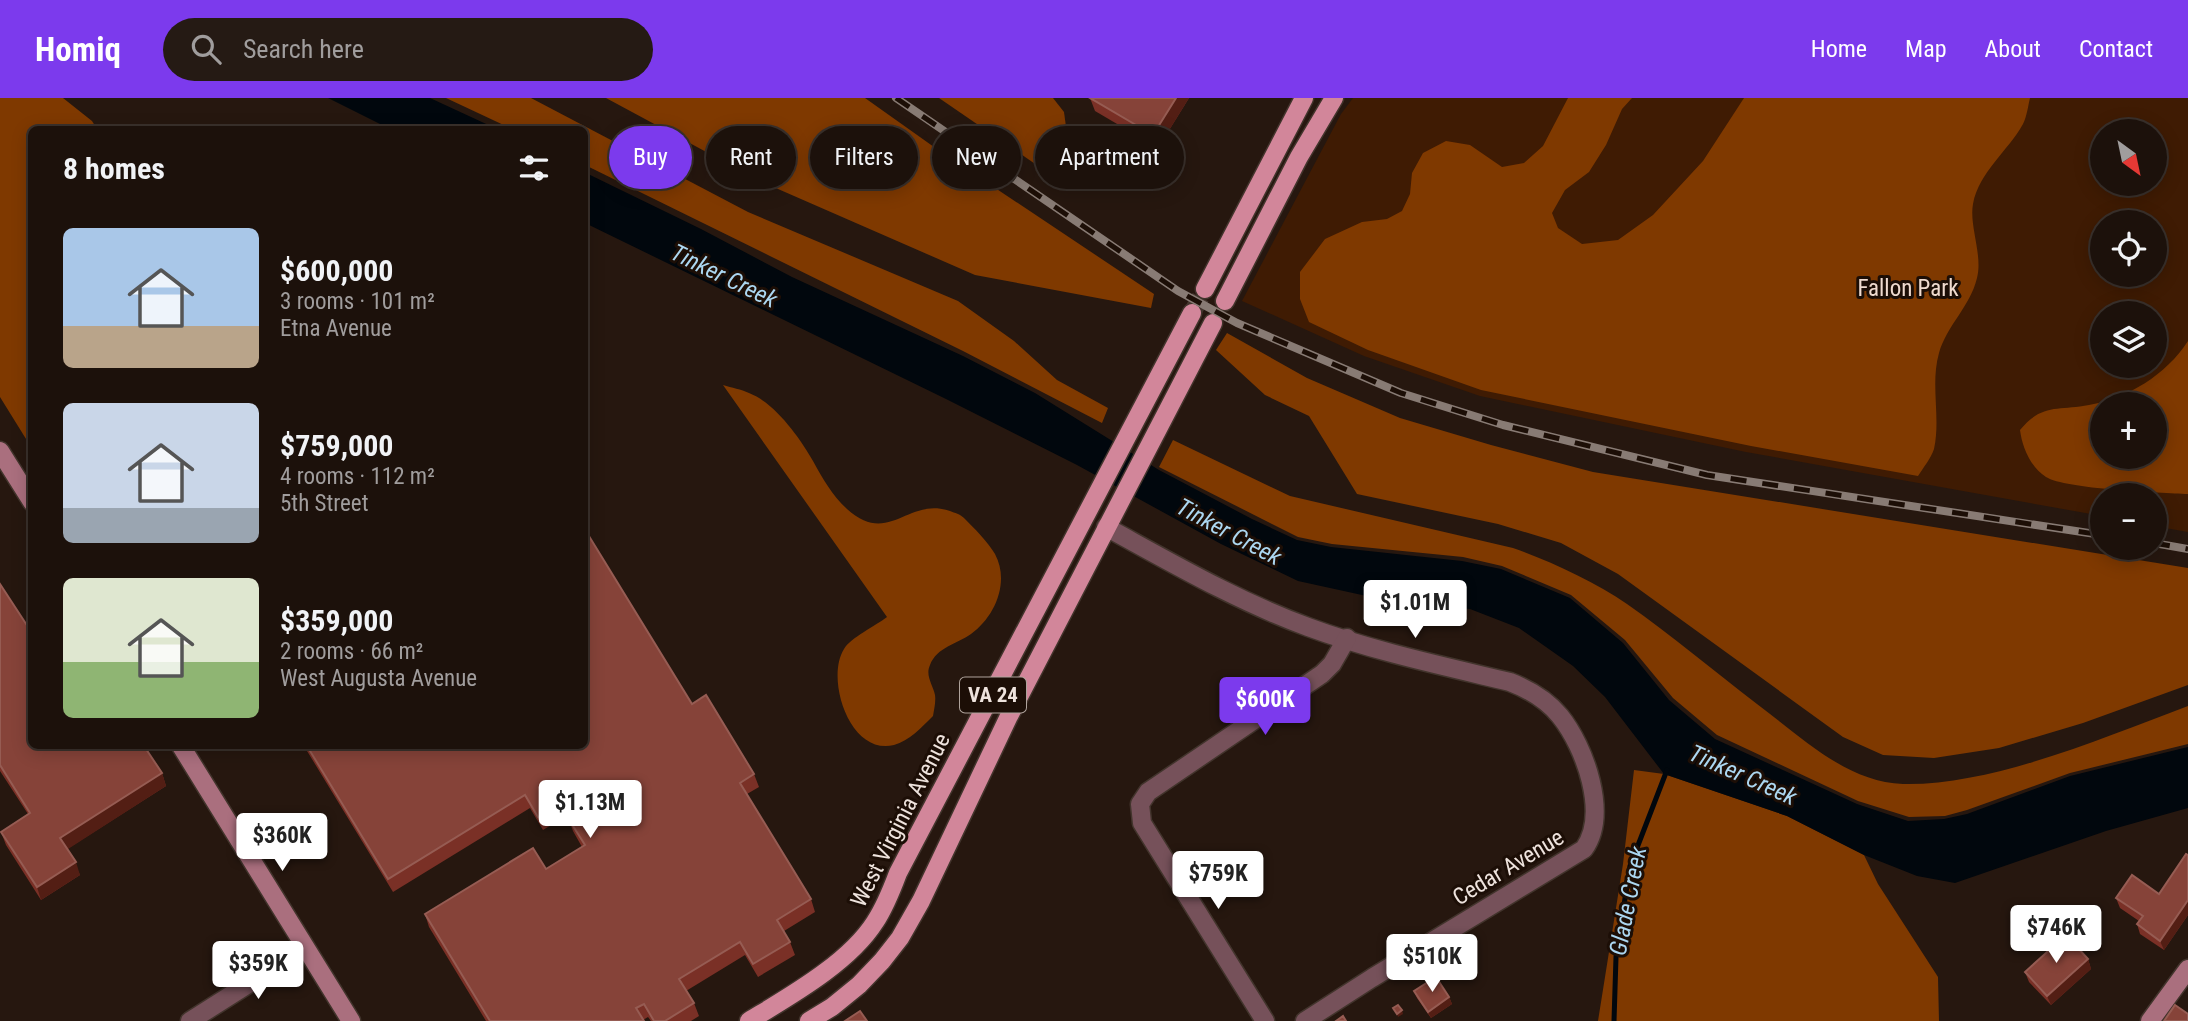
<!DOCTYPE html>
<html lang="en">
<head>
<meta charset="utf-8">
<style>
	:root { --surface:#1c110b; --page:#251a14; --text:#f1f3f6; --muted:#a09d9d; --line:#3a312c; --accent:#7c3aed }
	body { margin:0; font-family:"Roboto Condensed",sans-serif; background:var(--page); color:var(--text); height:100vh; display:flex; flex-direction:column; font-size:26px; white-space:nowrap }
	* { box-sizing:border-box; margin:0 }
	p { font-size:23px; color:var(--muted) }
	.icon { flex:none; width:38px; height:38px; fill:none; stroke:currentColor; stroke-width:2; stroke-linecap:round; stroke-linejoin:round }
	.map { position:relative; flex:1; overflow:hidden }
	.drawer { position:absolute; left:28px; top:28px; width:560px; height:623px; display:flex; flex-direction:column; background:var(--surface); border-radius:10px; box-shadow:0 4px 18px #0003,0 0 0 2px var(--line) }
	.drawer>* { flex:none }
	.guide { position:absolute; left:609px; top:28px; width:665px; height:63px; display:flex; gap:14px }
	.needle { width:46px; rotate:147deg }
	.controls { position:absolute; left:2090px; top:21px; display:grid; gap:14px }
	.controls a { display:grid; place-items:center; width:77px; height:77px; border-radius:50%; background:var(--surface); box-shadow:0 4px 18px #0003,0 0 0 2px var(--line); font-size:35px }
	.price { position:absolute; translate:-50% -60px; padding:0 16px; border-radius:7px; background:#fff; color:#222; font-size:23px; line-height:46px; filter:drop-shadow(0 2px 4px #0008) }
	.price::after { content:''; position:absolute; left:50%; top:42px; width:21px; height:16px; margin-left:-10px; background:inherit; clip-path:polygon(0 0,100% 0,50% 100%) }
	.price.current { background:var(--accent); color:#fff }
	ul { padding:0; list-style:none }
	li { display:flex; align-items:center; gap:21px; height:175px; padding:0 35px }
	li span { display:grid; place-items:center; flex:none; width:196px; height:140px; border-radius:10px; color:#555 }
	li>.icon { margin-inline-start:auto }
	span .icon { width:84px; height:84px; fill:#fffc; stroke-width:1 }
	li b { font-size:30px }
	h2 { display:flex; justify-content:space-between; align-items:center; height:84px; padding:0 35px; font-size:30px }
	.pill { padding:0 24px; border-radius:32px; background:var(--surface); box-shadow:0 4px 18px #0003,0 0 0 2px var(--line); font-size:24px; line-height:63px }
	.pill.current { background:var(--accent); color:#fff }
	header { display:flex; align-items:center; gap:42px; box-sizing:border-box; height:98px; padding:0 35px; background:var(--accent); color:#fff }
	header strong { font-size:33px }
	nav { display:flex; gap:38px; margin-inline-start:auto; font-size:24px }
	.search { width:490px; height:63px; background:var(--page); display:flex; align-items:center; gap:18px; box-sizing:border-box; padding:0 24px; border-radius:38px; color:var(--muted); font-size:26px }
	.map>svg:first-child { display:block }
	.green { fill:#3f1b03; fill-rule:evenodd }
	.forest { fill:#7f3900; fill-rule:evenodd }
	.water { fill:#01070d }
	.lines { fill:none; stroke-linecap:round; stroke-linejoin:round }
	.stream { stroke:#01070d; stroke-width:5 }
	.primary-tunnel { stroke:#44362e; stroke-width:18; stroke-dasharray:18 9; stroke-linecap:butt }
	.street-casing { stroke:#42342c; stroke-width:21 }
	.secondary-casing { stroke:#42342c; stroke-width:21 }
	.primary-casing { stroke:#42342c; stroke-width:21 }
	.street { stroke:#76515a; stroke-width:18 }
	.secondary { stroke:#aa6f7e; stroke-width:18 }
	.primary { stroke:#d2869a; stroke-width:18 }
	.rail-casing { stroke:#887b74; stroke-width:8 }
	.rail { stroke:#1c0e06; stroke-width:5; stroke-dasharray:16; stroke-linecap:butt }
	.wall { fill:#7a3026 }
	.shaded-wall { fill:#531e14 }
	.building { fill:#864339; stroke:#965c53; stroke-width:2 }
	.labels { text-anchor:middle; stroke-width:6; stroke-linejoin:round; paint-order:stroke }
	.shield { fill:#1c0e06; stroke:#afa39c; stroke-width:2 }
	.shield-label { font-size:21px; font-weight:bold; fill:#eee3dd }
	.park-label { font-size:23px; fill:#f0dbcf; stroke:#1c0e06 }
	.street-label { font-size:23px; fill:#eee3dd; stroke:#1c0e06 }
	.water-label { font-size:24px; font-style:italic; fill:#acd7f1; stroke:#1c0e06 }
</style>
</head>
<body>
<header>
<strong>Homiq</strong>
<div class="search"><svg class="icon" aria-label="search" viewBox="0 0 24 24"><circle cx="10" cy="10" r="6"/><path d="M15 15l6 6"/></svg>Search here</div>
<nav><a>Home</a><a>Map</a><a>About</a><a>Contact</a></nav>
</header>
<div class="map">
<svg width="2188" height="923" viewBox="0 0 2188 923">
	<rect width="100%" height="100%" fill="#26170f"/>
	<path class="green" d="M1353 0H2188V434L2154 428V397H2102V418L1746 354 1480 298 1364 258 1242 203 1341 16ZM2102 33H2154V86H2102ZM2102 124H2154V177H2102ZM2102 215H2154V268H2102ZM2102 306H2154V359H2102Z"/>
	<g class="forest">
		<path d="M0 0H63L92 23 97 31 32 32 31 349 0 299Z"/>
		<path d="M446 0H531L748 114 958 203 1014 243 1057 282 1108 310 1102 325 963 253 585 67 584 32 512 31Z"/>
		<path d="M606 0H865L934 49 1154 196 1151 210 975 177 762 84Z"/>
		<path d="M939 0H1053L1064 14 1067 36 1041 70Z"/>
		<path d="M1568 0H1632L1622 11 1606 47 1589 74 1565 92 1552 115 1558 130 1582 146 1618 142 1653 117 1703 63 1744 0H2030C2028 8 2027 18 2023 26 2008 53 1979 74 1973 106 1969 128 1983 157 1977 180 1970 209 1947 227 1939 255 1930 287 1941 319 1934 351 1931 360 1923 370 1918 378L1751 348 1481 292 1368 252 1309 224 1300 201V174L1325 141 1362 124 1387 121 1402 113 1410 96 1412 75 1423 55 1446 43 1470 47 1502 69 1524 65 1543 48Z"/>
		<path d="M1227 235 1307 280 1400 320 1491 347 1593 374 2188 470V587L2083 625 1999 650 1934 660 1883 657 1843 639 1618 476 1561 445 1498 426 1357 396 1309 318 1265 297 1216 252Z"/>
		<path d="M2188 243V396C2161 395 2065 391 2046 379 2030 369 2022 348 2020 332 2042 305 2058 313 2089 307 2128 300 2166 277 2188 243ZM2154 306V359H2102V306Z"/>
		<path d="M723 287C732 290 741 291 749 295 775 305 800 340 813 363 823 381 832 397 847 411 889 449 908 398 950 413 955 415 960 416 964 420 974 430 988 444 995 456 1010 484 995 519 971 536 957 546 937 549 930 567 925 578 933 587 935 597 936 604 934 612 933 618 922 629 909 643 894 647 850 658 825 581 844 551 850 540 877 527 887 519Z"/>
		<path d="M1173 342 1290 398 1513 450C1550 463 1595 484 1627 506 1671 537 1714 573 1757 606 1800 638 1846 684 1903 686 1992 688 2105 639 2188 608V646L2070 675 1967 712 1945 718 1909 719 1858 703 1717 637 1673 600 1625 542 1571 497 1502 468 1463 459 1332 446 1298 439 1159 369Z"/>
		<path d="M1634 672 1664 676 1787 718 1864 757 1878 786 1938 879 1939 923H1598L1623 766Z"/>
	</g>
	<g class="water">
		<path d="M328 0H430L497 31H390Z"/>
		<path d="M584 74 701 131 792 179 963 258 1035 295 1159 372 1252 421 1297 442 1331 449 1462 463 1501 471 1570 500 1623 545 1669 602 1715 641 1857 706 1908 723 1944 721 1967 716 2070 678 2188 649V710L2106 733 1955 785 1917 778 1864 757 1787 718 1664 676 1605 599 1573 568 1519 530 1470 511 1394 504 1298 483 1221 446 1077 367 946 301 585 125Z"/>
	</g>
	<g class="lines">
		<path class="stream" d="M1614 923 1616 859 1630 768 1667 672"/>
		<path class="primary-tunnel" d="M1192 215 1205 191"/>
		<g class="street-casing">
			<g id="street">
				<path d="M1106 429C1172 465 1237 503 1308 529 1373 553 1443 568 1510 584 1528 591 1547 602 1560 618 1585 649 1609 716 1584 751L1372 880 1305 923"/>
				<path d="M190 923 305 850"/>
				<path d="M1265 923 1142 725 1140 706 1148 694 1322 576 1332 566 1347 540"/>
			</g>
		</g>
		<g class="secondary-casing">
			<g id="secondary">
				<path d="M0 353 32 404"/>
				<path d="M181 648 351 923"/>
				<path d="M2150 923 2188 871"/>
			</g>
		</g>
		<g class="primary-casing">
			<g id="primary">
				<path d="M1205 191 1304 0"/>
				<path d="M1225 203 1299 59 1334 0"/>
				<path d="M749 923C790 898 849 865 875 824 885 809 892 791 898 775L1192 215"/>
				<path d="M809 923 832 909 859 887 882 863 900 840 921 803 1009 618 1213 225"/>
			</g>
		</g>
		<use href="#street" class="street"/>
		<use href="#secondary" class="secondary"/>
		<use href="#primary" class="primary"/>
		<g class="rail-casing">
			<g id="rail">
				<path d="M896 0 1178 193 1237 225 1401 295 1503 327 1707 377 2102 437"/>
				<path d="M2154 445 2188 451"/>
			</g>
		</g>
		<use href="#rail" class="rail"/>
	</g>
	<g class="wall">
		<path d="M1090 0H1189L1158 50 1095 13Z"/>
		<path d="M0 486 32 648 162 675 166 688 67 751 80 777 41 802 6 747 1 734 28 716 0 673Z"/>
		<path d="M692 606 754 676 759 689 747 696 811 801 815 814 784 833 790 844 795 857 758 879 745 857 686 893 694 905 699 918 691 923H651L648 919 643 922 644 923H486L429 829 425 816 546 771 582 749 573 733 568 720 598 702 596 700 543 732 530 710 393 794 304 648H584Z"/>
		<path d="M2188 757V817L2164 852 2140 836 2137 826 2139 823 2120 810 2116 800 2159 796Z"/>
		<path d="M2088 861 2091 871 2051 907 2029 884 2025 874Z"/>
		<path d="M1414 893 1449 899 1452 906 1431 920 1417 900Z"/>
	</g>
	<g class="shaded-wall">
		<path d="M1176 0H1189L1158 50 1153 37Z"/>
		<path d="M162 675 166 688 65 753 60 740Z"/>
		<path d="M76 764 80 777 41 802 37 789Z"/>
		<path d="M2188 802V817L2164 852 2160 843Z"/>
		<path d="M2088 861 2091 871 2051 907 2047 898Z"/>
		<path d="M1449 899 1452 906 1431 920 1428 914Z"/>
		<path d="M1402 912 1403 916 1398 919 1397 916Z"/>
	</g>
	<g class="building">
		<path d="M1090 0H1176L1153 37Z"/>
		<path d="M584 430 692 606 706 597 754 676 740 685 811 801 777 822 790 844 753 866 740 844 679 881 694 905 665 923H654L644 906 636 910 644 923H490L425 816 533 750 546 771 585 747 568 720 600 701 591 687 538 719 525 697 388 781 307 648H584Z"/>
		<path d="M0 486 32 535V648H144L162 675 60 740 76 764 37 789 1 734 30 715 0 667Z"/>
		<path d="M2186 756 2188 757V802L2160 843 2137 826 2143 818 2116 800 2132 777 2159 796Z"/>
		<path d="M2066 837 2088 861 2047 898 2025 874Z"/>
		<path d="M1436 879 1449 899 1428 914 1414 893Z"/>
		<path d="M1398 907 1402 912 1397 916 1393 910Z"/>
		<path d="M2175 907 2188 916V923H2164Z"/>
		<path d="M860 913 867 923H845Z"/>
		<path d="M1343 918 1346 923H1336Z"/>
	</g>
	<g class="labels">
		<rect class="shield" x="960" y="579.5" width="66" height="35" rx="5"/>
		<g class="shield-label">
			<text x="993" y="604">VA 24</text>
		</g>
		<g class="park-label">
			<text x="1908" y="198">Fallon Park</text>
		</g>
		<g class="street-label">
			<text transform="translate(900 722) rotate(-63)" y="8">West Virginia Avenue</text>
			<text transform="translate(1508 769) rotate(-31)" y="8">Cedar Avenue</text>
		</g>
		<g class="water-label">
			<text transform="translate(724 178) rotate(26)" y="8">Tinker Creek</text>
			<text transform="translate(1229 434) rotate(28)" y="8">Tinker Creek</text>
			<text transform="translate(1743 677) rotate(24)" y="8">Tinker Creek</text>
			<text transform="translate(1628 803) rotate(-79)" y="8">Glade Creek</text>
		</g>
	</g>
</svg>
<div class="controls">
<a><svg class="needle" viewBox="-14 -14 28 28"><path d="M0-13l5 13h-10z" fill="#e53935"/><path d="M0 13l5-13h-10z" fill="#a09d9d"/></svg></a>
<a><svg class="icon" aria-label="locate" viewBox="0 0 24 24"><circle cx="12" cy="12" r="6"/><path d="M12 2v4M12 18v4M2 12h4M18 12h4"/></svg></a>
<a><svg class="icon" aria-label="layers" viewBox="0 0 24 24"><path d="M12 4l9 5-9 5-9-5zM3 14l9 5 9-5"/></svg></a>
<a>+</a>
<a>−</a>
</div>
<b class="price" style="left:1415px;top:542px">$1.01M</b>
<b class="price current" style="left:1265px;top:639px">$600K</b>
<b class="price" style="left:590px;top:742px">$1.13M</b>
<b class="price" style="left:282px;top:775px">$360K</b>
<b class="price" style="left:1218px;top:813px">$759K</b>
<b class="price" style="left:2056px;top:867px">$746K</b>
<b class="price" style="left:1432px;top:896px">$510K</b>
<b class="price" style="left:258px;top:903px">$359K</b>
<div class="guide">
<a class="pill current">Buy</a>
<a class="pill">Rent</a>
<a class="pill">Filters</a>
<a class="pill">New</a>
<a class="pill">Apartment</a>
</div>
<section class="drawer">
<h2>8 homes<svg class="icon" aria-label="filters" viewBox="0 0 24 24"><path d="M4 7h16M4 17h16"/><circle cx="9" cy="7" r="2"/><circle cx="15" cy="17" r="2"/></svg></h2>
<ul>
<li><span style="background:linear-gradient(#a9c7e8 70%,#b9a48a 0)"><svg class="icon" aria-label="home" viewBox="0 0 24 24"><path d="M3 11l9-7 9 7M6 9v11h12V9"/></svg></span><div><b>$600,000</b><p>3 rooms · 101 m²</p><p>Etna Avenue</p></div></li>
<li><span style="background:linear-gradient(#c9d6e8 75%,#9aa5b1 0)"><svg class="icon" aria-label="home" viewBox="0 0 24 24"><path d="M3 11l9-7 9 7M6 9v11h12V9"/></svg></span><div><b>$759,000</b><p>4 rooms · 112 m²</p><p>5th Street</p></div></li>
<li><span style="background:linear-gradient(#dfe7d0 60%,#8fb573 0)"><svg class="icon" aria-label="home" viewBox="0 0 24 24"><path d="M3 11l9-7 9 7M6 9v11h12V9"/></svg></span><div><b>$359,000</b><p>2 rooms · 66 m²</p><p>West Augusta Avenue</p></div></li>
</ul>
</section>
</div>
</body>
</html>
